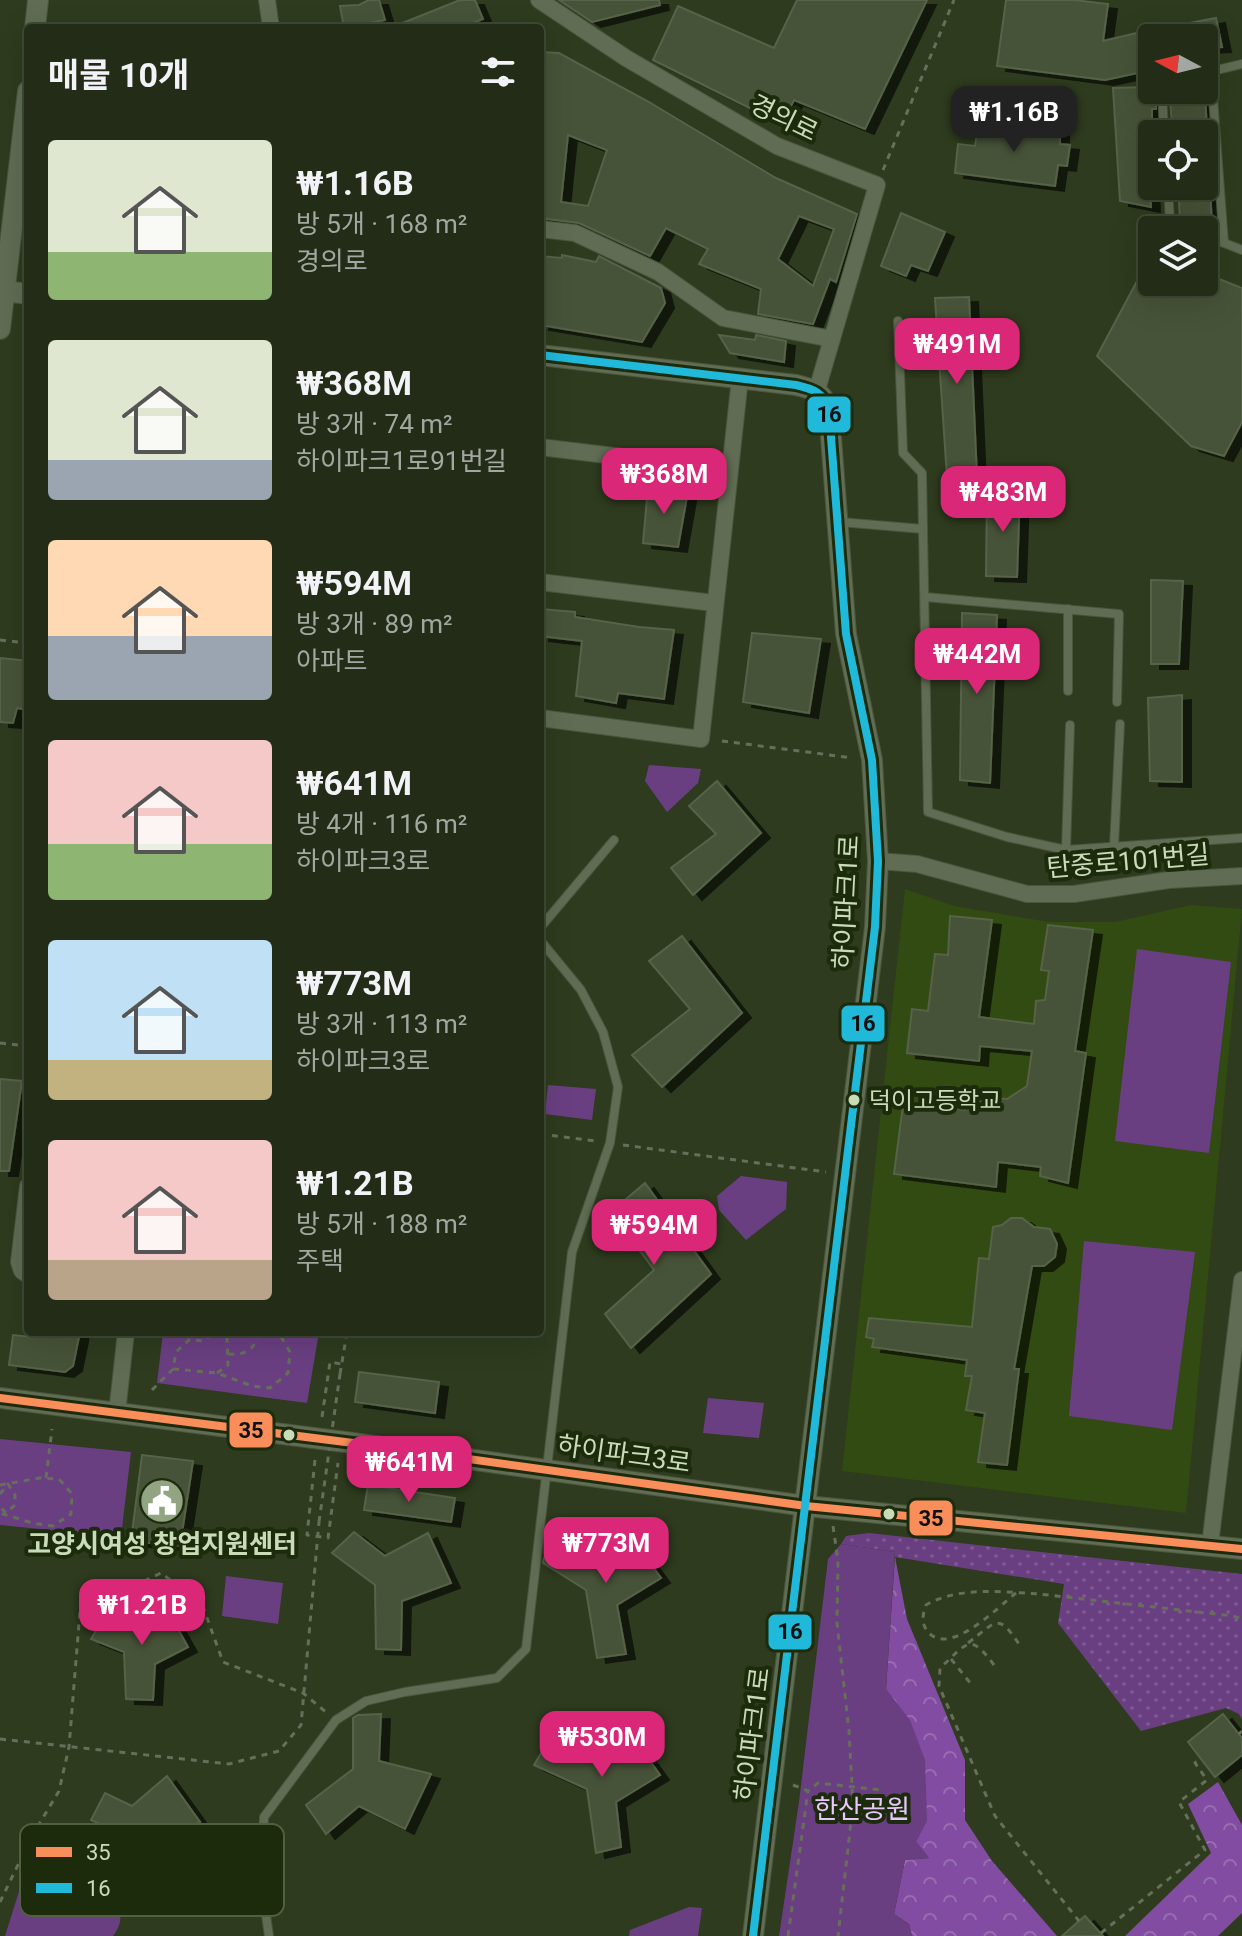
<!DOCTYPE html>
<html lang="ko">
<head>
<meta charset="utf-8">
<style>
	:root { --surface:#222c16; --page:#2a341f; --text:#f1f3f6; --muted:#a2a7a1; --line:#3f4835; --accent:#db2777 }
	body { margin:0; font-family:Roboto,"Noto Sans KR",sans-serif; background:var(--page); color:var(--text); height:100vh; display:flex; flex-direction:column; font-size:30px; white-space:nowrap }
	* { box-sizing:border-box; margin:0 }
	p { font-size:26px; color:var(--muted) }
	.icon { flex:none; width:44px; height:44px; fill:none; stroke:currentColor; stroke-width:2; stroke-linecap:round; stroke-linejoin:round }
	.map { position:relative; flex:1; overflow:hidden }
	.drawer { position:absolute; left:24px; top:24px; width:520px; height:1312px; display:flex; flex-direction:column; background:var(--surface); border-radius:8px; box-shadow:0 8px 32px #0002,0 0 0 2px var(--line) }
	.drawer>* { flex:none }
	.needle { width:52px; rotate:277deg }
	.buttons { position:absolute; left:1138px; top:24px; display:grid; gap:16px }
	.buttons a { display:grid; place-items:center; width:80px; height:80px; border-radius:8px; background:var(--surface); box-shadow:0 8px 32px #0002,0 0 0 2px var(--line); font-size:40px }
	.price { position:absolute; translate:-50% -68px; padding:0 18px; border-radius:16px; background:var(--accent); color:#fff; font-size:26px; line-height:52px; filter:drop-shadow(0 2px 4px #0008) }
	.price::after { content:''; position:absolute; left:50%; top:48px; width:24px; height:18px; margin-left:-12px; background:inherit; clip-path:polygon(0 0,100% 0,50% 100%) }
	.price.selected { background:#222; color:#fff }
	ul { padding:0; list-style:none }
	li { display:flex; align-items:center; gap:24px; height:200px; padding:0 24px }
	li span { display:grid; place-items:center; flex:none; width:224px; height:160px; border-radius:8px; color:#555 }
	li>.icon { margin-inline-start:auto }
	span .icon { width:96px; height:96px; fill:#fffc; stroke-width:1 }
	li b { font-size:34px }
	h2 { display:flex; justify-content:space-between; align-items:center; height:96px; padding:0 24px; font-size:34px }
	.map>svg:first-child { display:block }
	.built { fill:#324b12 }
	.grass { fill:url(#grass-dots) }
	.forest { fill:url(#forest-crowns) }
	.park { fill:#6a3f82 }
	.building { fill:#465238; stroke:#566348; stroke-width:2; fill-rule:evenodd; filter:url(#shadow) }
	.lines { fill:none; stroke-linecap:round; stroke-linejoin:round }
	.service-casing { stroke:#49563c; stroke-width:10 }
	.minor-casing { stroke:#49563c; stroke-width:18 }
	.tertiary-casing { stroke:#49563c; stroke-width:22 }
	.path { stroke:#656f5a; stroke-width:3; stroke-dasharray:6 6; stroke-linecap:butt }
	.service { stroke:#606c53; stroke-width:8 }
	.minor { stroke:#606c53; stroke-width:16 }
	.tertiary { stroke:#606c53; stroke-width:20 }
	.path-bridge { stroke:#656f5a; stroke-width:3; stroke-dasharray:6 6; stroke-linecap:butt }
	.bus-1-casing { stroke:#1d2b0d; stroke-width:14 }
	.bus-2-casing { stroke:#1d2b0d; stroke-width:14 }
	.bus-1 { stroke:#fa8e5a; stroke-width:8 }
	.bus-2 { stroke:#20b9da; stroke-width:8 }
	.bus-dot { fill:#c9dcb8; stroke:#1d2b0d; stroke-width:3 }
	.labels { text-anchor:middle; stroke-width:8; stroke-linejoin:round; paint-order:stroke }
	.bus-label { font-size:24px; fill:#c9dcb8; stroke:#1d2b0d; text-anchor:start }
	.street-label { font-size:26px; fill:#c9dcb8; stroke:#1d2b0d }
	.poi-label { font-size:26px; font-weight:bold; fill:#c9dcb8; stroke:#1d2b0d }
	.park-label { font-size:26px; fill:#e6c8fc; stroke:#1d2b0d }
	.key { fill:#1d2b0d; stroke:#516040; stroke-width:2 }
	.key-label { font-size:22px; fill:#c9dcb8 }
	.line-badge { stroke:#1d2b0d; stroke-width:3 }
	.pale-badge-label { font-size:22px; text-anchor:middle; font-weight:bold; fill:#111 }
</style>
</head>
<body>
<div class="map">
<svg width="1242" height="1936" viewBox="0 0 1242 1936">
	<defs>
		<pattern id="grass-dots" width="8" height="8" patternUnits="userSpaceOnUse" patternTransform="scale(2)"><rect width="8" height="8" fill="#6a3f82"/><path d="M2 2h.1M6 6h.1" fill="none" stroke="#7e5a92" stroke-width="1.8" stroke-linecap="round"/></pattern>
		<pattern id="forest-crowns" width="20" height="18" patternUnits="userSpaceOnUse" patternTransform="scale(2)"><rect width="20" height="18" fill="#814ca1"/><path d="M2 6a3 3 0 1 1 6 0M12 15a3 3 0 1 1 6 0" fill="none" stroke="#976eb0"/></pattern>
		<filter id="shadow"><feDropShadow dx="9" dy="5" stdDeviation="0" flood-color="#0009"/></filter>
	</defs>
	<rect width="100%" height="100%" fill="#2e3b1e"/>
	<path class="built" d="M905 889 954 906 1049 922H1115L1191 905 1242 909 1186 1513 842 1471Z"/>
	<path class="grass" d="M869 1533 1242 1574V1720L1239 1714 1226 1708 1141 1731 1058 1623 1064 1584 895 1557V1552L841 1544 846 1536Z"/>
	<g class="forest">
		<path d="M895 1557 907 1619 965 1760V1820L992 1861 1057 1936H912L909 1924 894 1914 905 1860 929 1858 916 1842 925 1760 886 1689Z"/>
		<path d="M1218 1782 1242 1825V1913L1218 1936H1125L1211 1853 1188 1804Z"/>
	</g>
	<g class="park">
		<path d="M649 765 701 769 698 783 667 812 645 781Z"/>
		<path d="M1137 949 1231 962 1209 1153 1115 1141Z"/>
		<path d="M548 1085 596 1089 592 1120 545 1114Z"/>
		<path d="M741 1176 787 1182 786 1209 746 1240 719 1210 717 1196Z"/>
		<path d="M1084 1241 1195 1252 1172 1430 1069 1416Z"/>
		<path d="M163 1332H319L307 1403 157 1383Z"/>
		<path d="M708 1398 764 1403 759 1438 703 1433Z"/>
		<path d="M0 1439 131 1452 121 1537 0 1525Z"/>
		<path d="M841 1544 895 1552 886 1689 910 1720 925 1760 927 1821 916 1842 929 1858 905 1860 894 1914 909 1924 912 1936H779L799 1802 828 1559Z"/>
		<path d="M226 1576 283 1583 278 1624 222 1616Z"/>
		<path d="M43 1854C74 1864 118 1868 120 1907 121 1920 121 1925 113 1936H5L21 1885Z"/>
		<path d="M689 1907 702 1908 698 1936H629L630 1930Z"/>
	</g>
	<g class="building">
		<path d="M369 0H379L385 20 364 24V28H344L340 6 359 5Z"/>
		<path d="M460 0H475L483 19 460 28H390Z"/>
		<path d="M559 0H659L660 5 592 22Z"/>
		<path d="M797 0H927L865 129 794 100 782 124 653 60 678 6 774 48Z"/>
		<path d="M1006 0H1074L1108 4 1103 41 1141 32 1147 71 1105 80 997 66Z"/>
		<path d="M1216 18 1222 47 1204 48V38H1149L1148 31Z"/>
		<path d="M540 52 559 53 649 102 776 178 857 214 836 282 830 279 813 324 758 314 761 289 699 264 708 249 666 228 650 256 579 223 540 218ZM568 135 607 150 588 206 561 202ZM799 216 834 229 813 286 778 259Z"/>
		<path d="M1150 87V90H1155L1156 109H1152V134H1147L1151 207 1120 201 1113 88Z"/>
		<path d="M1169 90H1205L1207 134H1173Z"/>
		<path d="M979 119 1060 131V144L1070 145 1067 166 1058 165 1055 186 955 173 958 144 975 146Z"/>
		<path d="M1178 186H1210L1212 228 1180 219Z"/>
		<path d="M901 213 945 232 928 271 911 265 906 276 881 266Z"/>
		<path d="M1152 253V282H1204V273L1242 288V422L1224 456 1191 446 1097 356Z"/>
		<path d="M562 255 596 262 599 256 661 288 665 303 642 342 540 325V256L562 258Z"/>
		<path d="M969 297 977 478 947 477 935 298Z"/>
		<path d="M719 335 755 340 756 335 786 341 784 362 730 353Z"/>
		<path d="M648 487 688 491 678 547 643 543Z"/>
		<path d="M1020 491 1017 577 986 576 987 492Z"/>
		<path d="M1151 580 1183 581 1179 664H1151Z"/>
		<path d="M540 609 575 612V617L639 627 674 630 664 699 618 693 616 703 576 696 582 641 540 636Z"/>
		<path d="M962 613 997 615 990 783 960 780Z"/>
		<path d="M752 633 821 639 809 713 743 702Z"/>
		<path d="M0 658 28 661V710L17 708 13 723 0 722Z"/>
		<path d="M1182 695V782L1150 781 1148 698Z"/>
		<path d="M717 781 761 833 693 895 671 868 716 834 689 806Z"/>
		<path d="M950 916 992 920 979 1017 1034 1024 1036 1001 1045 1000 1049 971 1041 970 1048 925 1093 930 1075 1051 1086 1053 1068 1183 1040 1176 1041 1167 998 1162 996 1187 894 1174 903 1105 965 1110 967 1095 1007 1099 1027 1086 1032 1051 980 1046 979 1061 907 1053 912 1009 928 1011 935 954 948 955Z"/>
		<path d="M682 936 742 1013 662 1087 632 1055 690 1009 649 961Z"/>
		<path d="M0 1079 22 1081 9 1171H0Z"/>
		<path d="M645 1183 711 1274 631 1348 605 1314 654 1270 611 1212Z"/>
		<path d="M1011 1218H1022L1034 1227 1050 1229 1057 1244 1055 1257 1044 1266H1032L1014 1369H1019L1007 1465 978 1462 985 1413 966 1410 972 1376H965L967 1360 872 1347 874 1339 866 1337 869 1318 972 1327 979 1258 989 1259 993 1227 1002 1225Z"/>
		<path d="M32 1332H80L73 1366 65 1372 9 1365 13 1335 31 1337Z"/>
		<path d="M359 1372 439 1382 435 1413 355 1402Z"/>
		<path d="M142 1455 193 1461 180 1546 131 1541Z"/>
		<path d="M368 1485 455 1498 451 1522 364 1510Z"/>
		<path d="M626 1530 661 1578 617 1605 626 1654 597 1658 586 1590 543 1563 544 1558 554 1539 591 1560Z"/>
		<path d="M354 1532 385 1556 428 1533 451 1583 402 1601 401 1650 376 1649 375 1585 332 1553Z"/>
		<path d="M163 1602 188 1647 155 1664 153 1700 126 1699 124 1652 91 1639 106 1614 131 1625Z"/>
		<path d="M381 1714 379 1761 431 1774 405 1829 359 1806 326 1834 306 1805 353 1769V1718L358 1715Z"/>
		<path d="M1223 1714 1242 1738V1755L1215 1777 1188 1742Z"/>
		<path d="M625 1726 660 1775 616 1802 621 1847 596 1853 587 1789 534 1765 550 1738 593 1755Z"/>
		<path d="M167 1776 200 1822 160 1844 165 1883 136 1884 129 1837 91 1820 105 1793 132 1806Z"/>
		<path d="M1085 1916 1103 1936H1062L1079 1921Z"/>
	</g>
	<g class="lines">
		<g class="service-casing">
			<g id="service">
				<path d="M1211 71 1224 243"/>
				<path d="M1204 73 1242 64"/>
				<path d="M1162 90 1164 134"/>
				<path d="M1168 186 1170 223 1190 230"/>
				<path d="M1204 235 1242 250"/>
				<path d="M898 321 903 453 922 473 928 812 1007 837 1066 850 1242 838"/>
				<path d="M840 522 923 529"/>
				<path d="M925 597 1119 614 1117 702"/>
				<path d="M1068 609V691"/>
				<path d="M1114 847 1120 724"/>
				<path d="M1066 850 1070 725"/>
				<path d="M540 928 614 840"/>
				<path d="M269 1936 261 1880 264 1817 336 1720 366 1701 405 1692 497 1678 526 1649 572 1252 610 1143 618 1087 603 1032 581 990 540 940"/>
			</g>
		</g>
		<g class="minor-casing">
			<g id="minor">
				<path d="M267 0 271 28"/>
				<path d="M539 0 626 58 777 146 877 185 817 390"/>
				<path d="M540 229 575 233 658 272 723 318 832 339"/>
				<path d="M540 447 730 470"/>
				<path d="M540 582 714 603"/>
				<path d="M540 718 701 739 740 378"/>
				<path d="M878 861 917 864 1027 894H1074L1169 880 1242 876"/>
				<path d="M28 1186 19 1262 22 1271 28 1275"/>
				<path d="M117 1413 126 1332"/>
				<path d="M1210 1545 1242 1280"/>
			</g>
		</g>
		<g class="tertiary-casing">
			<g id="tertiary">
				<path d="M35 28 38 0"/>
				<path d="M5 291 28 294"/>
				<path d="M0 329 28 91"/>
				<path d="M540 355 796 385C813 389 824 392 829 411L846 634 872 760 878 861 875 927 753 1936"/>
				<path d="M0 1398 353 1443 806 1506 1242 1549"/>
			</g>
		</g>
		<g class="path">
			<path d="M883 170 954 0"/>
			<path d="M0 640 28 643"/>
			<path d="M722 741 853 758"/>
			<path d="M0 1043 28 1046"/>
			<path d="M540 1134 596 1141"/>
			<path d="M623 1145 826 1172"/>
			<path d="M322 1332 347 1334"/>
			<path d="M228 1354C245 1355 256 1351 257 1332"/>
			<path d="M173 1369 217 1373 252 1386 270 1388 288 1373 290 1352 278 1332"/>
			<path d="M217 1373 228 1365 227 1336 232 1332"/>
			<path d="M340 1374 347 1332"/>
			<path d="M152 1390 173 1369 176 1352 190 1339 202 1341 216 1332"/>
			<path d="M322 1417 330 1362 341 1364"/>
			<path d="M315 1460 307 1535 328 1538 338 1463"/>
			<path d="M46 1478 52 1429"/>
			<path d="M0 1485 40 1478 59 1479 72 1494 71 1514 53 1526 32 1523 0 1513"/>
			<path d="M0 1494 8 1484 15 1495V1505L6 1513 0 1507"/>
			<path d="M833 1526 838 1561 837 1623 849 1731 853 1804 838 1936"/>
			<path d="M1016 1593C998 1607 953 1654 930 1634 921 1626 922 1615 926 1605 959 1586 1003 1592 1039 1594L1233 1616 1242 1619"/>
			<path d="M968 1643C999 1619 998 1613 1021 1647"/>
			<path d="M951 1659 971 1684"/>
			<path d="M994 1665C969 1631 967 1644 940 1668L939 1686 995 1816 1079 1921"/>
			<path d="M1239 1734 1242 1731"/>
			<path d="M0 1739 229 1764 279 1751 301 1725 319 1522"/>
			<path d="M793 1785 808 1791 818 1783 881 1790"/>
			<path d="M0 1902 32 1836 59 1791 69 1747 82 1586 131 1587 161 1573 202 1604 223 1662 303 1693 327 1713"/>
			<path d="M1101 1933 1205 1850 1179 1802 1207 1780 1195 1763 1201 1758"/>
			<path d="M788 1936 808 1791"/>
		</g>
		<use href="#service" class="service"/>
		<use href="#minor" class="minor"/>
		<use href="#tertiary" class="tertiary"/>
		<path class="path-bridge" d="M319 1522 340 1374"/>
		<g class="bus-1-casing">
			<path id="bus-1" d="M0 1398 353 1443 806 1506 1242 1549"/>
		</g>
		<g class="bus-2-casing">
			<path id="bus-2" d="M540 355 796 385C813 389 824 392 829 411L846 634 872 760 878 861 875 927 753 1936"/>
		</g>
		<use href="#bus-1" class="bus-1"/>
		<use href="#bus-2" class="bus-2"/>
	</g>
	<defs>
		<g id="civic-disc" transform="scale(2.3)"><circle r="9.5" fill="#93a482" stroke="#1d2b0d"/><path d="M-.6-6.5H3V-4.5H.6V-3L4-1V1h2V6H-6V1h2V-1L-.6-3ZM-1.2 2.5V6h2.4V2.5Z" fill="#fff"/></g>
	</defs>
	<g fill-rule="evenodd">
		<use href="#civic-disc" x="162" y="1501"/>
	</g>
	<g class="bus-dot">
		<circle cx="854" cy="1100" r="7"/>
		<circle cx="289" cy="1435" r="7"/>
		<circle cx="889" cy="1514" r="7"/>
	</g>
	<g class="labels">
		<g class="bus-label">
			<text x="869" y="1109">덕이고등학교</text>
		</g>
		<g class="street-label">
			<text transform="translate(784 118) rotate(26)" y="9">경의로</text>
			<text transform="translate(1128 861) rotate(-5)" y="9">탄중로101번길</text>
			<text transform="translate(846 902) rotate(-87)" y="9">하이파크1로</text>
			<text transform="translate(624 1454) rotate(8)" y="9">하이파크3로</text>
			<text transform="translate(752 1734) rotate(-83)" y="9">하이파크1로</text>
		</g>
		<g class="poi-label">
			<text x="162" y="1553">고양시여성 창업지원센터</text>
		</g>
		<g class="park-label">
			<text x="862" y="1818">한산공원</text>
		</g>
	</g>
	<rect x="20" y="1824" width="264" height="92" rx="12" class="key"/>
	<rect x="36" y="1847" width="36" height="10" fill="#fa8e5a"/>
	<rect x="36" y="1883" width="36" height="10" fill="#20b9da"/>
	<g class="key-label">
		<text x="86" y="1860">35</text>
		<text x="86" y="1896">16</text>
	</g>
	<g class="line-badge">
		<rect x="806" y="395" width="46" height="39" rx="8" fill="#20b9da"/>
		<rect x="840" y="1004" width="46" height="39" rx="8" fill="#20b9da"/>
		<rect x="228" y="1411" width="46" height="38" rx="8" fill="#fa8e5a"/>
		<rect x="908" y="1499" width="46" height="38" rx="8" fill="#fa8e5a"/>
		<rect x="767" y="1613" width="46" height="38" rx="8" fill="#20b9da"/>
	</g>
	<g class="pale-badge-label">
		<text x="829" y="422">16</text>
		<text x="863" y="1031">16</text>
		<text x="251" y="1438">35</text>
		<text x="931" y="1526">35</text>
		<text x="790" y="1639">16</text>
	</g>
</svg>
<div class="buttons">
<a><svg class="needle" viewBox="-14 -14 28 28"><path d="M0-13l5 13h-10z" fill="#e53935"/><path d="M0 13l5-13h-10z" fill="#a2a7a1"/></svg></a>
<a><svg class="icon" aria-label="locate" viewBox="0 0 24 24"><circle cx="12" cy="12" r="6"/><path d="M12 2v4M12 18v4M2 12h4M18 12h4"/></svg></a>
<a><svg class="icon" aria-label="layers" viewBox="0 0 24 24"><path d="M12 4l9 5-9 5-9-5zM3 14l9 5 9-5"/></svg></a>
</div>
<b class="price selected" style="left:1014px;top:154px">₩1.16B</b>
<b class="price" style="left:957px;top:386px">₩491M</b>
<b class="price" style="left:664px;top:516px">₩368M</b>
<b class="price" style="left:1003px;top:534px">₩483M</b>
<b class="price" style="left:977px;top:696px">₩442M</b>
<b class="price" style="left:654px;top:1267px">₩594M</b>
<b class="price" style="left:409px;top:1504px">₩641M</b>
<b class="price" style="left:606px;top:1585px">₩773M</b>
<b class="price" style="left:142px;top:1647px">₩1.21B</b>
<b class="price" style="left:602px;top:1779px">₩530M</b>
<section class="drawer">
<h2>매물 10개<svg class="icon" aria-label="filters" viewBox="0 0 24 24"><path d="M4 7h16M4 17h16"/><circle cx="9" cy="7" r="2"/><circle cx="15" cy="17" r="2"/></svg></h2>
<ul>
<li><span style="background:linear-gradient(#dfe7d0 70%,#8fb573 0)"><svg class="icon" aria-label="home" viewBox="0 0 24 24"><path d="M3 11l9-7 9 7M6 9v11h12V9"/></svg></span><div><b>₩1.16B</b><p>방 5개 · 168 m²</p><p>경의로</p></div></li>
<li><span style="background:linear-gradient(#dfe7d0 75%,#9aa5b1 0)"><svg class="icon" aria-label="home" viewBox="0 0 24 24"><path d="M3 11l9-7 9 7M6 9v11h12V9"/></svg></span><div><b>₩368M</b><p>방 3개 · 74 m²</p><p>하이파크1로91번길</p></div></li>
<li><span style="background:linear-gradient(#ffd9b3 60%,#9aa5b1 0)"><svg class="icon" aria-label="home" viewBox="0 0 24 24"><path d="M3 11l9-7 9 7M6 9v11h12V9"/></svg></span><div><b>₩594M</b><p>방 3개 · 89 m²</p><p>아파트</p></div></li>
<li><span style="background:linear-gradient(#f6c9c9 65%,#8fb573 0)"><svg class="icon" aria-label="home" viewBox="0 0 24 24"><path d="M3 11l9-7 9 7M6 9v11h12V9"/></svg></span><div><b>₩641M</b><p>방 4개 · 116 m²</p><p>하이파크3로</p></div></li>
<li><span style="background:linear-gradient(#bfe0f5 75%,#c2b280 0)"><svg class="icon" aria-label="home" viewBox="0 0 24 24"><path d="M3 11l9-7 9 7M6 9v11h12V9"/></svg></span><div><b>₩773M</b><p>방 3개 · 113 m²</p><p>하이파크3로</p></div></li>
<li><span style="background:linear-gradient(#f6c9c9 75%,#b9a48a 0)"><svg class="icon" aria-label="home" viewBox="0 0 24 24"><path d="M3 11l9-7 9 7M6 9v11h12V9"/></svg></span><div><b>₩1.21B</b><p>방 5개 · 188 m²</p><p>주택</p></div></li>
</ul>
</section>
</div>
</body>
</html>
